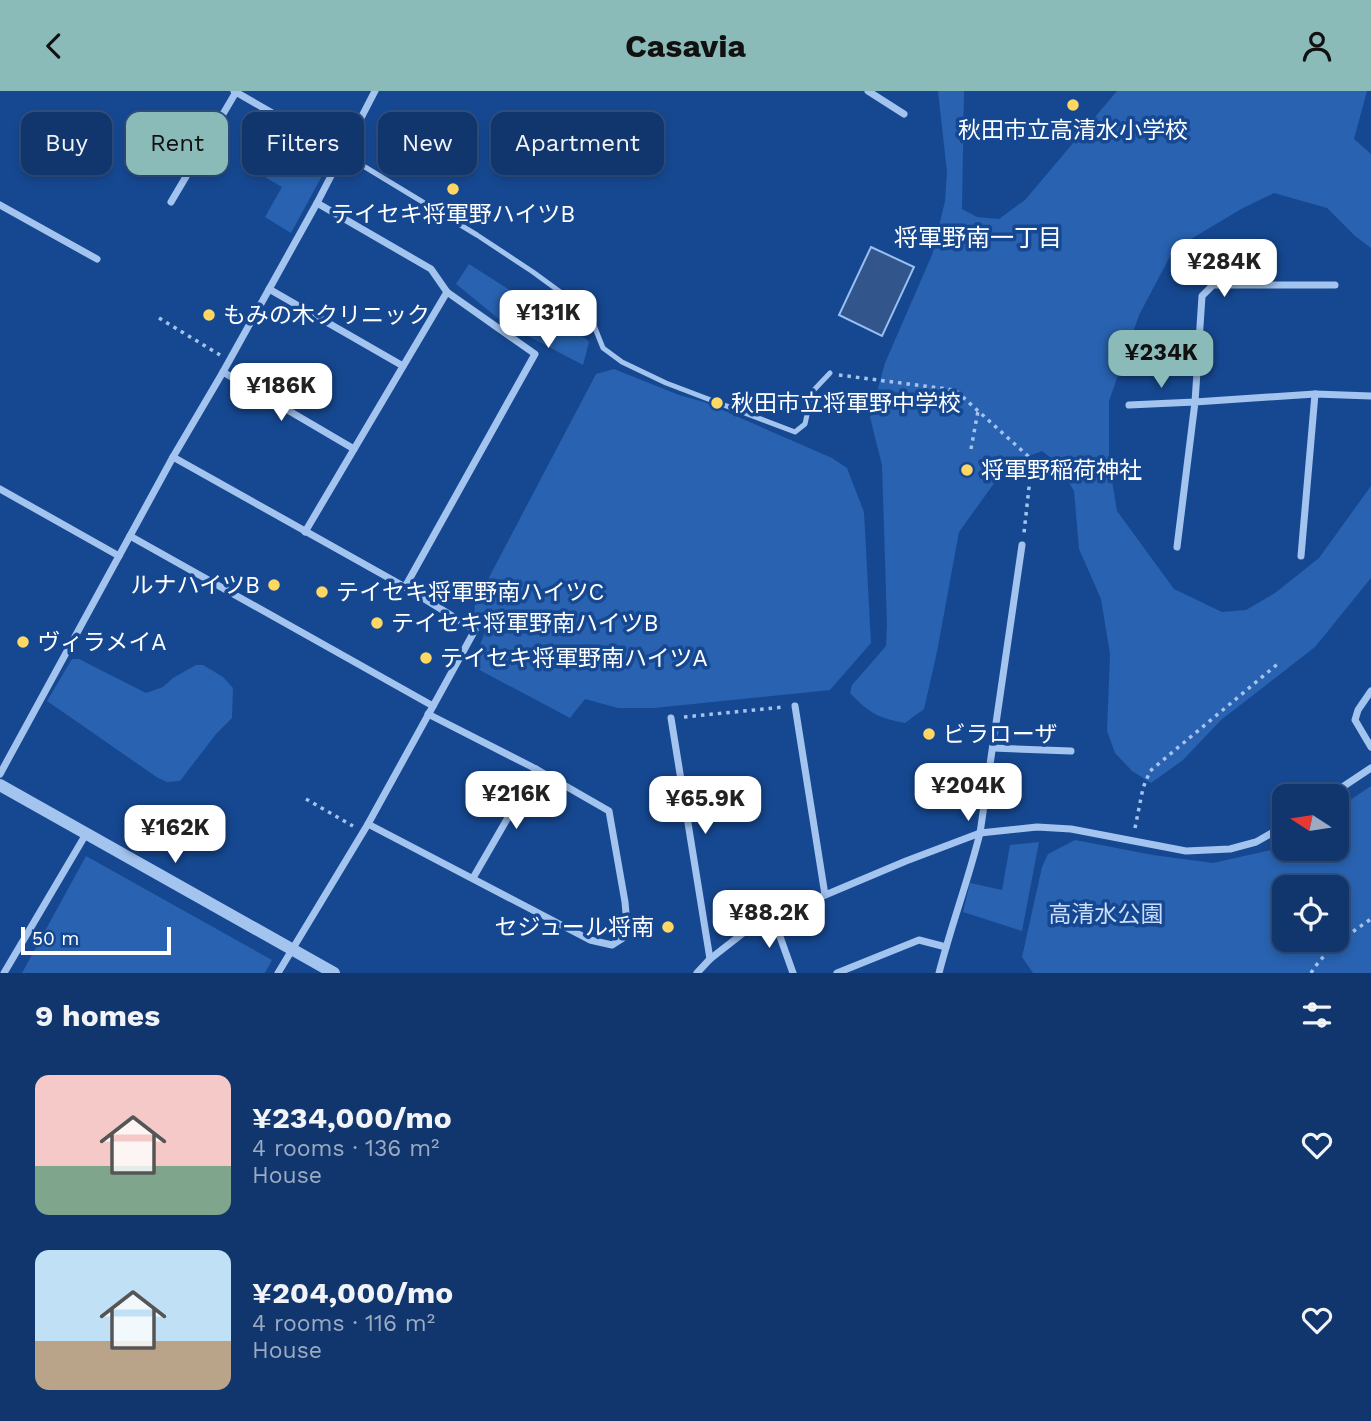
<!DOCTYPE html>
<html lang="en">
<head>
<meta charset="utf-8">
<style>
	:root { --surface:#10366d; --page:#1e4175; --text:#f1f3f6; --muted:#9cabc2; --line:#305080; --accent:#8bbbb9 }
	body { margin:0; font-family:"Work Sans","Noto Sans JP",sans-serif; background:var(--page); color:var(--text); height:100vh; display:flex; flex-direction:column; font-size:26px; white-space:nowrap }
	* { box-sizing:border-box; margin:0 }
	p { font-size:23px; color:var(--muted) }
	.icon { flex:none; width:38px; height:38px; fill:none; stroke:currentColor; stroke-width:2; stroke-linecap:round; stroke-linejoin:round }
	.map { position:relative; height:882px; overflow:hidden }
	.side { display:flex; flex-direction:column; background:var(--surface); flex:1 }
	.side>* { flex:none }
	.banner { position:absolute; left:21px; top:21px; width:700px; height:63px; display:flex; gap:14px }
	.needle { width:46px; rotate:282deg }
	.controls { position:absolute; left:1272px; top:693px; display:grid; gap:14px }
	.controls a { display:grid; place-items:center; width:77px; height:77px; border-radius:14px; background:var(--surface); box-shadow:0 4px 10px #0003,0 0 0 2px var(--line); font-size:35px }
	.scale { position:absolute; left:21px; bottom:18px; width:150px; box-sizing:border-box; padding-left:7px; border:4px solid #fff; border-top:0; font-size:19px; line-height:24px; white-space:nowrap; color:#fff; -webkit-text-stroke:5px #164891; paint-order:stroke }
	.price { position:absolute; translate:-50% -60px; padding:0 16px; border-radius:14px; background:#fff; color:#222; font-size:23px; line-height:46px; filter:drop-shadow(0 2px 4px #0008) }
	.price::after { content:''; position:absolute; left:50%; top:42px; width:21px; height:16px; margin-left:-10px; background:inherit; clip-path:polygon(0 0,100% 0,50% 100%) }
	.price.active { background:var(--accent); color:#111 }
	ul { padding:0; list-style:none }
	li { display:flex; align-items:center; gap:21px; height:175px; padding:0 35px }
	li span { display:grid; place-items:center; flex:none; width:196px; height:140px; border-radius:14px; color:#555 }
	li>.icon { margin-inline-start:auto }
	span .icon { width:84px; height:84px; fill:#fffc; stroke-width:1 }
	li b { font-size:30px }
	h2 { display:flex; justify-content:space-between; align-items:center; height:84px; padding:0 35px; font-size:30px }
	.pill { padding:0 24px; border-radius:14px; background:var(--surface); box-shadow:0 4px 10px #0003,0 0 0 2px var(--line); font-size:24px; line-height:63px }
	.pill.active { background:var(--accent); color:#111 }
	header { display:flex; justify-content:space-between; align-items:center; height:91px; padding:0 35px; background:var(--accent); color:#111; font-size:32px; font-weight:700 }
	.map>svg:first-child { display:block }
	.green { fill:#2862b0; fill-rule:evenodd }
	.water { fill:#32568c; stroke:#96bff3; stroke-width:2 }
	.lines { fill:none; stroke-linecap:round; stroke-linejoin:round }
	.path { stroke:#a4c4f0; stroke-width:3.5; stroke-dasharray:3.5 5; stroke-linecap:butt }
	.service { stroke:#a4c4f0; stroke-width:5 }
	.minor { stroke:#a4c4f0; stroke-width:7 }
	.tertiary { stroke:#a4c4f0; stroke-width:12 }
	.poi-dot { fill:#ffd763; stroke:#164891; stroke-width:2.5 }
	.labels { text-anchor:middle; stroke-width:7; stroke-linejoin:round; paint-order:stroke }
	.poi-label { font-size:23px; fill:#fff; stroke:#164891; text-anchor:start }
	.park-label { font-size:23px; fill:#cbdffc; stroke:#164891 }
	.neighbourhood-label { font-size:24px; fill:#fff; stroke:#164891 }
</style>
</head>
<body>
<header><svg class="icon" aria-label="back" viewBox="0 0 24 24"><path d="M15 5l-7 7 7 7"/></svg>Casavia<svg class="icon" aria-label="person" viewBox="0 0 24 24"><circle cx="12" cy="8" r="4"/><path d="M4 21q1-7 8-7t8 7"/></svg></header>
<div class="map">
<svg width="1371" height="882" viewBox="0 0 1371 882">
	<rect width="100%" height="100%" fill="#164891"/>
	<g class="green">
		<path d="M938 0H964L962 118 977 126 999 128 1025 109 1117 0H1367L1354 48 1371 63V157L1355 145 1327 117 1274 102 1243 117 1174 158 1139 224 1109 310V371L1117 420 1174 498 1222 521 1246 519 1275 502 1319 467 1371 395V487L1315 556 1221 629 1183 669 1151 692 1132 680 1115 662 1107 640 1110 563 1101 508 1079 458 1074 400 1056 371 1042 360 1008 373 959 441 937 561 924 618 905 632C878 627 869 622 850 602L852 594 886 555 887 533 882 374 870 326 885 272 932 164 945 110 947 81Z"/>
		<path d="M288 45 329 67 330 70 291 142 265 126 282 96 265 86Z"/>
		<path d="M469 173 586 248 589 251 583 274 505 233 456 193Z"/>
		<path d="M614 278 679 304 704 311 832 367 847 377 864 421 871 552 830 599 654 617H618L585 608 570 627 472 575 488 533 474 523 475 513 596 283Z"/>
		<path d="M72 568H79L146 602 163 596 173 587 196 574H203L223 586 233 597 232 627 216 643 180 690 167 691 158 687 47 610Z"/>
		<path d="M1371 695V882H1033L1022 866 1042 776 1048 763 1075 749 1153 764 1213 772 1284 756V758H1337V718ZM1284 796H1337V849H1284Z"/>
		<path d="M1039 751 1022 840 963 821 970 792 1002 799 1010 754Z"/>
		<path d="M86 765 272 869 265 882H22Z"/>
	</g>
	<path class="water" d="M871 156 914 176 882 245 839 224Z"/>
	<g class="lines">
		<g class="path">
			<path d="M159 227 220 264"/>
			<path d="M839 284 955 299 1029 366 1030 387 1024 442"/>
			<path d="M971 358 978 320"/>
			<path d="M684 626 784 616"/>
			<path d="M306 708 353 735"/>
			<path d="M1135 737 1143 697 1150 680 1280 571"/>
			<path d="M1311 882C1326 858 1348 844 1371 828"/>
		</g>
		<path class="service" d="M342 62 477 144 533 181 589 222 603 257 622 271 666 292 795 341 805 333 812 301 830 282"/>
		<g class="minor">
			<path d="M234 0 342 62"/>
			<path d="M868 0 904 23"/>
			<path d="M171 111 236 1"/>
			<path d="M317 112 431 178 447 201 535 263 405 496"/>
			<path d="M0 114 97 168"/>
			<path d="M269 198 403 275"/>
			<path d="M223 281 354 358"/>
			<path d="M1129 314 1195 311 1202 205 1213 194H1335"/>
			<path d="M173 366 405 496 475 539 368 733 278 882"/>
			<path d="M0 398 119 465"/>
			<path d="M305 441 447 201"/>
			<path d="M130 445 433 615"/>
			<path d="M1177 456 1195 311 1315 303 1371 305"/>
			<path d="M1301 465 1315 303"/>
			<path d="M1371 600 1358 619 1355 629 1371 656"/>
			<path d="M795 615 825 804"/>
			<path d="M671 627 710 868"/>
			<path d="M993 657 1071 660"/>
			<path d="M0 683 173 366 223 281 317 112 375 0"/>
			<path d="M1329 705 1371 677"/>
			<path d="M368 733 590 849 612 854 623 847 627 834 625 811 609 720 536 678 428 623"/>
			<path d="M473 787 536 678"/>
			<path d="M773 826 793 882"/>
			<path d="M4 882 86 743"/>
			<path d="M697 882 710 868 747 839 773 826 906 770 980 742 1037 736 1071 738 1186 760 1230 758 1256 751 1284 735"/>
			<path d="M837 882 919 849 946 856"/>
			<path d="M939 882C951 835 968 790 980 742L1022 454"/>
		</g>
		<path class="tertiary" d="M0 694 334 882"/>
	</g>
	<g class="poi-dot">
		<circle cx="1073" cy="14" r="7"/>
		<circle cx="453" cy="98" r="7"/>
		<circle cx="209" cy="224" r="7"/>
		<circle cx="717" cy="312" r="7"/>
		<circle cx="967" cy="379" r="7"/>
		<circle cx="274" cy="494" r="7"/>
		<circle cx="322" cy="501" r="7"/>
		<circle cx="377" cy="532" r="7"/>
		<circle cx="23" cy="551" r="7"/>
		<circle cx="426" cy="567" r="7"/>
		<circle cx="929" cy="643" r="7"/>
		<circle cx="668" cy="836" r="7"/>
	</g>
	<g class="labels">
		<g class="poi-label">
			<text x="1073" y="47" text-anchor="middle">秋田市立高清水小学校</text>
			<text x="453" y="131" text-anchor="middle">テイセキ将軍野ハイツB</text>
			<text x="223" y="232">もみの木クリニック</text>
			<text x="731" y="320">秋田市立将軍野中学校</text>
			<text x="981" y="387">将軍野稲荷神社</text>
			<text x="260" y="502" text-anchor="end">ルナハイツB</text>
			<text x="336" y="509">テイセキ将軍野南ハイツC</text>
			<text x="391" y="540">テイセキ将軍野南ハイツB</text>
			<text x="37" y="559">ヴィラメイA</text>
			<text x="440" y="575">テイセキ将軍野南ハイツA</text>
			<text x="943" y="651">ビラローザ</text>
			<text x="654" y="844" text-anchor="end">セジュール将南</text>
		</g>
		<g class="park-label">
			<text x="1106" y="831">高清水公園</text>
		</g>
		<g class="neighbourhood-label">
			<text x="978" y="155">将軍野南一丁目</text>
		</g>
	</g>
</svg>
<div class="controls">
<a><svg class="needle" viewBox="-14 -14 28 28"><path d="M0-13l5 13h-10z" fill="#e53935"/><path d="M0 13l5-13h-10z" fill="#9cabc2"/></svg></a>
<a><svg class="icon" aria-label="locate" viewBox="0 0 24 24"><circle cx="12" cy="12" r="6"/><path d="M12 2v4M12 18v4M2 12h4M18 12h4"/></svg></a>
</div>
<div class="scale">50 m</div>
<b class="price" style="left:1224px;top:208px">¥284K</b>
<b class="price" style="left:548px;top:259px">¥131K</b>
<b class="price active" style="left:1161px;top:299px">¥234K</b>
<b class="price" style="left:281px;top:332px">¥186K</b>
<b class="price" style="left:968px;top:732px">¥204K</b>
<b class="price" style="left:516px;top:740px">¥216K</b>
<b class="price" style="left:705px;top:745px">¥65.9K</b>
<b class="price" style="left:175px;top:774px">¥162K</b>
<b class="price" style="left:769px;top:859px">¥88.2K</b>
<div class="banner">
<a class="pill">Buy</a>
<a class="pill active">Rent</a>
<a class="pill">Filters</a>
<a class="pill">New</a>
<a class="pill">Apartment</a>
</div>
</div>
<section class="side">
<h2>9 homes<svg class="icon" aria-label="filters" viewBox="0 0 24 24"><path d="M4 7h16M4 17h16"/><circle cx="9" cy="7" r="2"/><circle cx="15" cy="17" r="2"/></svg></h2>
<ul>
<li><span style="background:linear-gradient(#f6c9c9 65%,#7fa58c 0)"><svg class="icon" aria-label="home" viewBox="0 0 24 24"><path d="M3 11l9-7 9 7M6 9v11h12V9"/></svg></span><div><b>¥234,000/mo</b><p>4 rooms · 136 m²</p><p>House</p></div><svg class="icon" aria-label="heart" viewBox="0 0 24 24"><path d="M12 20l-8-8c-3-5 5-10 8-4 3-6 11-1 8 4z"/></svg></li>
<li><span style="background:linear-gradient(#bfe0f5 65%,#b9a48a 0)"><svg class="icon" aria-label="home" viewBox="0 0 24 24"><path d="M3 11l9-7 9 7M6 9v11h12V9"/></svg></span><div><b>¥204,000/mo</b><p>4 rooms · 116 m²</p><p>House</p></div><svg class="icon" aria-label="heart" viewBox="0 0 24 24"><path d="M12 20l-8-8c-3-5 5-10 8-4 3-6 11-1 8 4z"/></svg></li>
</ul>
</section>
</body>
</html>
